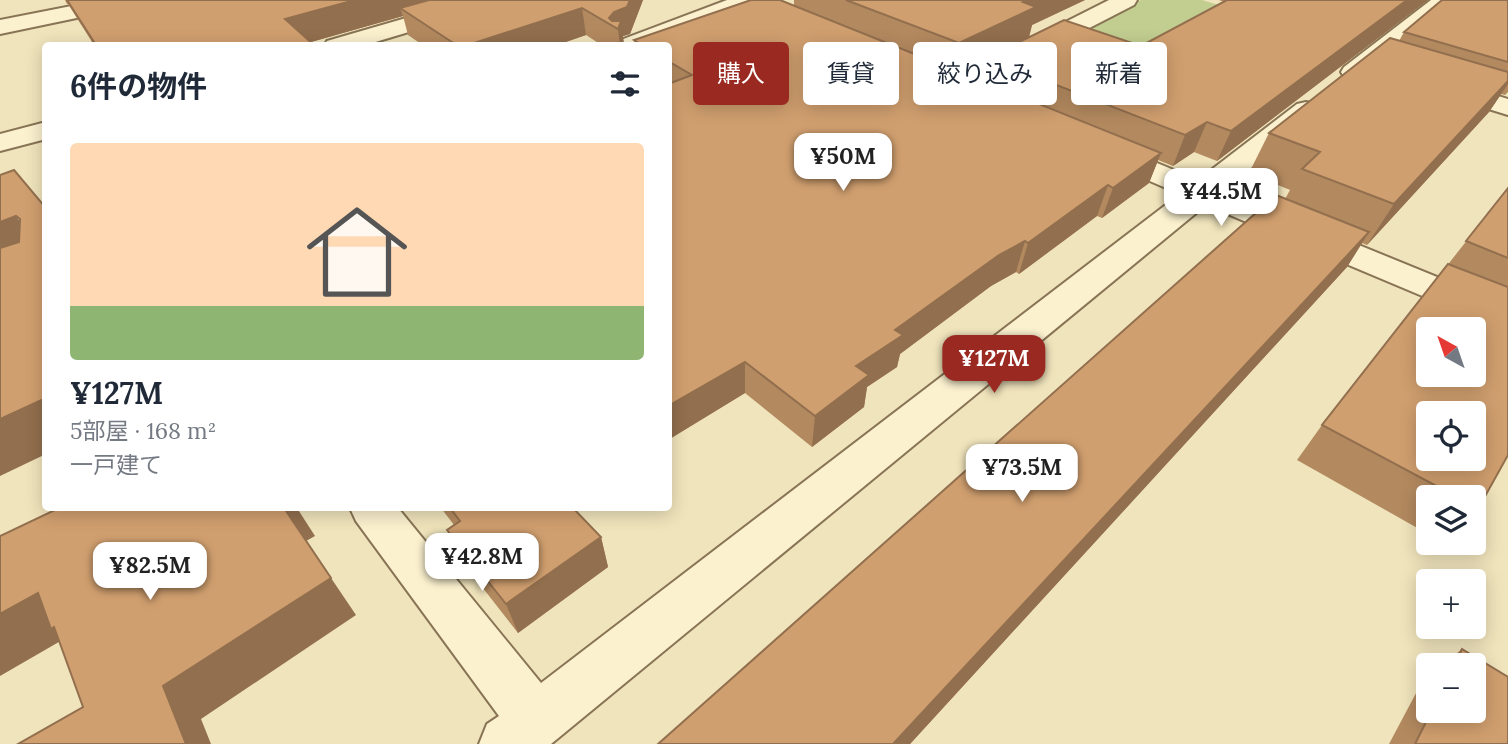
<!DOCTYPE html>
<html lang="ja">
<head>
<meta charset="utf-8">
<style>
	:root { --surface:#fff; --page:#f2f2f3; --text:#1f2937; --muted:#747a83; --accent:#9a2a21 }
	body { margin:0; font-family:Lora,"Noto Sans JP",serif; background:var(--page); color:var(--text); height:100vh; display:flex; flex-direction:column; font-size:26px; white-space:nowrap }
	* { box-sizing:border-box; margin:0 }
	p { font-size:23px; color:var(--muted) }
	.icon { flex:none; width:38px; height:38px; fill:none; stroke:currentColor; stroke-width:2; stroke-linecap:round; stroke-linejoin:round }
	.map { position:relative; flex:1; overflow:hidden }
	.drawer { position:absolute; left:42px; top:42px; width:630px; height:469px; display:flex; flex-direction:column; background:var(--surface); border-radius:7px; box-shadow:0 4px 18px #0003 }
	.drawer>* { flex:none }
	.top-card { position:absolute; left:693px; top:42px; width:665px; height:63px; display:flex; gap:14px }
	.needle { width:46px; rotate:320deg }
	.buttons { position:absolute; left:1416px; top:317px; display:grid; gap:14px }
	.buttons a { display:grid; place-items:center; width:70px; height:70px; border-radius:7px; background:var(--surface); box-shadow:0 4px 18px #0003; font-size:35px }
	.price { position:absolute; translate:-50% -60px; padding:0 16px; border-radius:14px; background:#fff; color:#222; font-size:23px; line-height:46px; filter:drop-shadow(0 2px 4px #0008) }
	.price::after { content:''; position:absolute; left:50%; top:42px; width:21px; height:16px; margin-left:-10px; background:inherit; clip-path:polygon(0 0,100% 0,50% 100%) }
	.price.current { background:var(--accent); color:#fff }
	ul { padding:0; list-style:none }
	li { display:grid; align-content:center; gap:14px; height:371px; padding:0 28px }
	li span { display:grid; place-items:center; height:217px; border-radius:7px; color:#555 }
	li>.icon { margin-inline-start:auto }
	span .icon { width:126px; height:126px; fill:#fffc; stroke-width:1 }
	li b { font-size:30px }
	h2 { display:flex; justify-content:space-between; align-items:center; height:84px; padding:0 28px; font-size:30px }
	.chip { padding:0 24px; border-radius:7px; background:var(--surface); box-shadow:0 4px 18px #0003; font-size:24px; line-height:63px }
	.chip.current { background:var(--accent); color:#fff }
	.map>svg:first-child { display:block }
	.green { fill:#c2ce90 }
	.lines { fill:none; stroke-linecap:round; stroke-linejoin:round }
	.minor-casing { stroke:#887455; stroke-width:4 }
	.minor { fill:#fbf1cf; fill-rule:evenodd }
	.wall { fill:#b3895f }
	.shaded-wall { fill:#926f4e }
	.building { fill:#d09f6f; stroke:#926f4e; stroke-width:2; fill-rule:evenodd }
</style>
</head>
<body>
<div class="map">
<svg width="1508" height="744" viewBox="0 0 1508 744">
	<rect width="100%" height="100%" fill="#f0e4bc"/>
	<path class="green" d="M1141 0H1202L1239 11 1138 70 1060 42Z"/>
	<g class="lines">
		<g class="minor-casing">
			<g id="minor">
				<path d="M102 0H145L142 5 134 6 0 34V20Z"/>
				<path d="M468 0H502L499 5 362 46H324L327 41Z"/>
				<path d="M727 0H757L754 5 648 46H615L618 41Z"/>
				<path d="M1109 0H1137L1134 5 963 93 954 96 945 93 941 88 945 83Z"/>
				<path d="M1431 0H1455L1362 77 1353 79 1344 77 1341 72 1344 67Z"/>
				<path d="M1446 80 1508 99V115L1437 93 1433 88 1437 83Z"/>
				<path d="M1306 102 1315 104 1319 110 1315 116 1224 190 1508 306V332L1206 205 551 744H479L487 724 499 716 356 521 350 508H398L541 683 1180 194 1096 158 1092 152 1096 146 1106 144 1116 146 1198 180 1297 104Z"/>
				<path d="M46 122V139L0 151V134Z"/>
			</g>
		</g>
		<use href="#minor" class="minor"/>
	</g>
	<g class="wall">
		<path d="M65 0H643L630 34 623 36 624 46H603L586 35 554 46H424L408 35 403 16 311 42H92L68 4H67Z"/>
		<path d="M794 0H1085L1032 25 1029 37 959 72 982 82 987 58 1141 46 1224 2 1219 0H1428L1217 161 1194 152 1173 166 1158 160 1149 183 1102 218 1097 216 1019 274 1016 272 991 286 900 354 897 367 867 387 864 407 812 447 745 393 668 440V46H634V40L794 5Z"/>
		<path d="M1508 0V92L1505 95 1501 94 1489 112 1367 245 1362 243 1347 267 910 744H658L1285 199 1290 190 1249 173 1269 133 1399 41 1404 32Z"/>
		<path d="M1508 188V455L1478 509 1474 513V497H1428V534L1297 460 1322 425Z"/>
		<path d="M441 508H573L601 537 608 567 518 633 461 560 447 530 454 525Z"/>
		<path d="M1462 649 1508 677V744H1389L1423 680 1428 676V710H1474V665H1442Z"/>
	</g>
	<g class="shaded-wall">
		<path d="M355 0H459L400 8 403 16 297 46 285 19Z"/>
		<path d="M630 0H643L630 34 623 36 624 46H620L618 29 609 18 614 12Z"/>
		<path d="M1028 0H1085L1032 25 1029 37 953 75 959 43Z"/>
		<path d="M1407 0H1428L1217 161 1231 131Z"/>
		<path d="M582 8 586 35 554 46H465Z"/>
		<path d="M1508 81V84L1489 112 1367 245 1394 204Z"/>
		<path d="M1207 122 1194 152 1173 166 1185 135Z"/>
		<path d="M1161 153 1149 183 1102 218 1113 188Z"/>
		<path d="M1108 185 1097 216 1019 274 1028 243Z"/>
		<path d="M16 216 45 255 0 271V222Z"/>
		<path d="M1369 232 1347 267 910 744H893Z"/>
		<path d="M1025 241 1016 272 991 286 900 354 897 367 867 387 864 407 812 447 815 416 856 366 895 330 999 255Z"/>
		<path d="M745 362V393L668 440V406Z"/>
		<path d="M46 398V454L0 476V419Z"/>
		<path d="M284 508H297L315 536 306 541Z"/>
		<path d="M601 537 608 567 518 633 506 604Z"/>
		<path d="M331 578 356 615 201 719 211 744H186L163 686Z"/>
		<path d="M38 593 64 639 0 676V614Z"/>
	</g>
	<g class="building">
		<path d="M67 0H355L285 19 315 46H93L91 43 94 42Z"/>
		<path d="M429 0H630L627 7 614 12 609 18 612 21H621L618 29 582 8 465 46H458L400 8Z"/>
		<path d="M751 0H780L1161 153 1113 188 1108 185 1028 243 1025 241 999 255 895 330 903 335 856 366 869 375 815 416 745 362 668 406V84L692 75 668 61V46H643L634 40Z"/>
		<path d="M846 0H1028L1023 2 1036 7 959 43Z"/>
		<path d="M1227 0H1407L1231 131 1207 122 1185 135 987 58 1064 20 1141 46Z"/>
		<path d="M1442 0H1508V62L1404 32Z"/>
		<path d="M1390 38 1508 72V81L1394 204 1302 169 1320 152 1269 133Z"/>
		<path d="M14 170 46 208V398L0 419V248L19 242 20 219 16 216 0 222V175Z"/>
		<path d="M1508 188V258L1466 241Z"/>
		<path d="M1276 195 1369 232 893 744H658Z"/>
		<path d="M1448 264 1508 287V455L1478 509 1474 506V497H1457L1322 425ZM1428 329H1474V374H1428ZM1428 413H1474V458H1428Z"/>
		<path d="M59 508H284L331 578 163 686 186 744H18L83 707 54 627 51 629 38 593 0 614V536Z"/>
		<path d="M450 508H573L601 537 506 604 447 530 460 521Z"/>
		<path d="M1462 649 1508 677V744H1415L1432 710H1474V665H1454Z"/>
	</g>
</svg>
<div class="buttons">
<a><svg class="needle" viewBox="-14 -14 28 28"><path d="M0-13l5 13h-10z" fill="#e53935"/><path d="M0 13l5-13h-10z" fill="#747a83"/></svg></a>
<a><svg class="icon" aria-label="locate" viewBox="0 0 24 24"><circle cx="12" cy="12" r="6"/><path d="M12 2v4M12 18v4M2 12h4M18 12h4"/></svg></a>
<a><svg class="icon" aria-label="layers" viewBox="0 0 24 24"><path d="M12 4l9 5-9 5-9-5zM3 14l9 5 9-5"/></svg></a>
<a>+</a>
<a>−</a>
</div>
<b class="price" style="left:843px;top:193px">¥50M</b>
<b class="price" style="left:1221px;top:228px">¥44.5M</b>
<b class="price current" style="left:994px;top:395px">¥127M</b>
<b class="price" style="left:1022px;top:504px">¥73.5M</b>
<b class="price" style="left:482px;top:593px">¥42.8M</b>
<b class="price" style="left:150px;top:602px">¥82.5M</b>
<div class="top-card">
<a class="chip current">購入</a>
<a class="chip">賃貸</a>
<a class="chip">絞り込み</a>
<a class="chip">新着</a>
</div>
<section class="drawer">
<h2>6件の物件<svg class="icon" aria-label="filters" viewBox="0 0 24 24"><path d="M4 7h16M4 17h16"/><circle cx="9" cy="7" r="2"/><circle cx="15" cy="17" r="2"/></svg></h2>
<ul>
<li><span style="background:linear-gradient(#ffd9b3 75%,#8fb573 0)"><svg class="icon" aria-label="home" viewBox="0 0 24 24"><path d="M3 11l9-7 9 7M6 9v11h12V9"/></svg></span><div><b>¥127M</b><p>5部屋 · 168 m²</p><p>一戸建て</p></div></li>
</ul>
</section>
</div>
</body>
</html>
